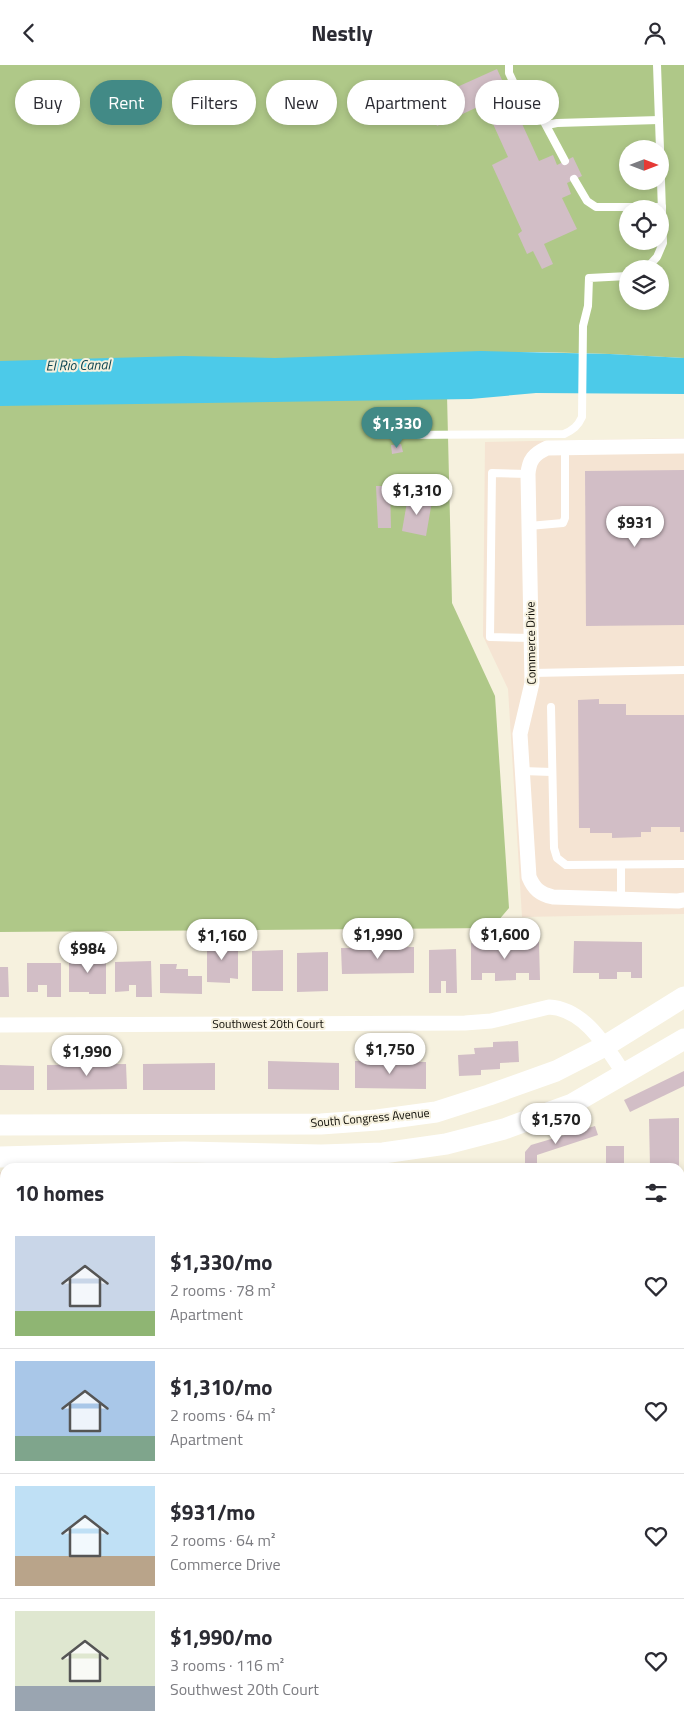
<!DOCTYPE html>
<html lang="en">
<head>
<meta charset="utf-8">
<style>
	:root { --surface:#fff; --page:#f7f7f7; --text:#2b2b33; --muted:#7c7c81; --line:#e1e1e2; --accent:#428a86 }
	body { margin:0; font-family:"Titillium Web",sans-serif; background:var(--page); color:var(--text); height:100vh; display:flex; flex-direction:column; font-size:19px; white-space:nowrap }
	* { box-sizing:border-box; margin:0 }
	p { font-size:16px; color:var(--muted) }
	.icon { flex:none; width:28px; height:28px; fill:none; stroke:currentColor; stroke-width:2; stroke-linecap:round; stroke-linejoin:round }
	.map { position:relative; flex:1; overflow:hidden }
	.drawer { position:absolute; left:0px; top:1098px; width:685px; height:571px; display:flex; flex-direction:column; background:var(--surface); border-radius:15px 15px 0 0; box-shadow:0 2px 8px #0003 }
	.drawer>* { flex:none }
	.banner { position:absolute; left:15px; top:15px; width:655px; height:45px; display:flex; gap:10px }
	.needle { width:32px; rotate:90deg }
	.fabs { position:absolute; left:619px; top:75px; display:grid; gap:10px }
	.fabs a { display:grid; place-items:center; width:50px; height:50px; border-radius:50%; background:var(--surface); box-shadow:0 2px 8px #0003; font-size:25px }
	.price { position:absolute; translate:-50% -42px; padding:0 11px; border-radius:18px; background:#fff; color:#222; font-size:16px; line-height:32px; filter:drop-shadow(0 1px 2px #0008) }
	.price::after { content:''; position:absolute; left:50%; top:30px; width:15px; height:11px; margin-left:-8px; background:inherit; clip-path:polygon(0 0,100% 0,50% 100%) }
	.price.current { background:var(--accent); color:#fff }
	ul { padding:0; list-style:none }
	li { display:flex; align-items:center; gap:15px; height:125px; padding:0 15px }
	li+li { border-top:1px solid var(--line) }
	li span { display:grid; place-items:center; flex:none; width:140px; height:100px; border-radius:0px; color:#555 }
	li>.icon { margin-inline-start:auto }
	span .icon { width:60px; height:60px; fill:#fffc; stroke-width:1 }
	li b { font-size:21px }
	h2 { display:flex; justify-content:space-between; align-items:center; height:60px; padding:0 15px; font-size:21px }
	.tag { padding:0 18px; border-radius:22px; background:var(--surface); box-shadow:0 2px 8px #0003; font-size:18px; line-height:45px }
	.tag.current { background:var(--accent); color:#fff }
	header { display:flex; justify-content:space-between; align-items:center; height:65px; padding:0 15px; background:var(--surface); font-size:22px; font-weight:700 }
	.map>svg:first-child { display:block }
	.commercial { fill:#f5e4d3 }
	.green { fill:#afc888; fill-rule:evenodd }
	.water { fill:#4ccae9 }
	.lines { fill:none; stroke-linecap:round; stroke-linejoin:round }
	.stream { stroke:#4ccae9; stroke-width:4 }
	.building { fill:#d2bec6 }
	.lane { stroke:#fff; stroke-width:8 }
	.street { stroke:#fff; stroke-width:15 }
	.secondary { stroke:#fff; stroke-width:21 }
	.highway { stroke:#fff; stroke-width:28 }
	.rail-casing { stroke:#676459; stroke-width:5.5 }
	.rail { stroke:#f6f1de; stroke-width:4; stroke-dasharray:11; stroke-linecap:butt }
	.labels { text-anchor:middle; stroke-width:4; stroke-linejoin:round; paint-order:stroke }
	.street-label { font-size:12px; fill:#0d0c06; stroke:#f6f1de }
	.water-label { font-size:14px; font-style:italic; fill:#0e4552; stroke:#f6f1de }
</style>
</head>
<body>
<header><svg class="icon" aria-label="back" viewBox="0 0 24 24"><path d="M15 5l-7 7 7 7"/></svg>Nestly<svg class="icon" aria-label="person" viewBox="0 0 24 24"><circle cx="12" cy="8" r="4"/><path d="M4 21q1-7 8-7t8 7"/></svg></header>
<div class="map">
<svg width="684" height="1668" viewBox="0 0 684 1668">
	<rect width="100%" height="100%" fill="#f6f1de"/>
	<g class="commercial">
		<path d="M684 373V849L522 852 508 624 483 571 485 377Z"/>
		<rect x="0" y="1107" width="5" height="208"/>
	</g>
	<g class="green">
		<path d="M0 0H684V293L610 289 540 287 446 288 452 538 495 631 509 843 492 863 0 867ZM628 84H660V116H628ZM628 144H660V176H628ZM628 204H660V236H628Z"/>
		<rect x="449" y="1664" width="70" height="4"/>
	</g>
	<path class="water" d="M481 286 610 289 684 293V329L536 328 471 334 0 341V296L183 291 275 293Z"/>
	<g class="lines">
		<path class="stream" d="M680 1538 684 1539"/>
	</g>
	<g class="building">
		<path d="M497 4 539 96 553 90 557 100 573 92 582 111 567 118 571 129 562 133 577 164 544 179 553 199 542 204 533 186 527 189 518 169 522 166 492 100 508 92 484 39 437 61 426 36Z"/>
		<path d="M401 379 403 387 392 389 391 380Z"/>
		<path d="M684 405V560L586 561 585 406Z"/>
		<path d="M376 421H390L391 463H378Z"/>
		<path d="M408 431 432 436 426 471 402 466Z"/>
		<path d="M599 634V639H626V650H684V767H680V762H651V767H641V772L612 773V768H590V763H579L578 635Z"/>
		<path d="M207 876H238V914L230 913V918L207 917Z"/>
		<path d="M574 876 642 877V913H631V907H617V914H599V908H573Z"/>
		<path d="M539 877 540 915H529V908H516V915L495 916V908H482V915H471V878Z"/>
		<path d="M414 882V908L342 909 341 883Z"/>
		<path d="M456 884 457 928H446V916H441V928H429V885Z"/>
		<path d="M283 885V926H252V886Z"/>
		<path d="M328 887V926L297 927V888Z"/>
		<path d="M85 889H106V929H89V927H69V890H85Z"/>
		<path d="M151 896 152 932H136V920H129V926L115 927V897Z"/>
		<path d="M27 898H61V932H47V920H38V927H27Z"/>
		<path d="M160 899H177L176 904H188V911H202V929L160 928Z"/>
		<path d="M0 902H8L9 932H0Z"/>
		<path d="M518 976 519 997 500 998V1004L481 1005V1010L459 1011 458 990 475 989 474 983 493 982V977Z"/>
		<path d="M268 996 339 998V1025L268 1024Z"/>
		<path d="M355 996 426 997V1024L355 1023Z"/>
		<path d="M215 998V1025H143V999Z"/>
		<path d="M126 999 127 1024 47 1025V1000Z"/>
		<path d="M0 1000 34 1001V1025H0Z"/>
		<path d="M684 1006V1021L630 1047 624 1035Z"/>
		<path d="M679 1053V1102H650L649 1054Z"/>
		<path d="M595 1061 598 1070 537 1090V1102H525V1087L531 1080Z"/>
		<rect x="606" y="1081" width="18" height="21"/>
		<rect x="550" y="1099" width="32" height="3"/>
		<rect x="680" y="1287" width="4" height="13"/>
		<rect x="0" y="1556" width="5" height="19"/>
		<path d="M0 1663 18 1664V1668H0Z"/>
		<rect x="33" y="1664" width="224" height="4"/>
	</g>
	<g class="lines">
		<g class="lane">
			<path d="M509 0V8L526 44 542 53 565 96"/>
			<path d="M657 0 660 84"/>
			<path d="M547 60 557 58 659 55"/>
			<path d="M574 114 587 136 596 142H662"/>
			<path d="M646 204 657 192 663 178 660 85"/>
			<path d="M405 370 564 369C573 365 578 361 582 352L583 261 588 241 589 213 628 211"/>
			<path d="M528 409 492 408 490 572 531 573"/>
			<path d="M529 461 563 458 565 453V383"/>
			<path d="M532 608 684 605"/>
			<path d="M551 642 554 783 557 793 566 800 684 799"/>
			<path d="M522 706 552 707"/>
			<path d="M621 834V800"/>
			<path d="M27 1664V1668"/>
			<path d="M268 1664V1668"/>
		</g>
		<g class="street">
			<path d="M684 381 547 383C534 389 529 395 528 409L532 618 520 669 529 812C534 824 540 829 553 832L678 836 684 835"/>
			<path d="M0 960 465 958 491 956 549 942C585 944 606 982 625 1010"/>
			<path d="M0 1628H5"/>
			<path d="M308 1664V1668"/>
			<path d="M567 1664 573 1668"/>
		</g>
		<g class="secondary">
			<path d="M0 1060 321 1059 377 1055 436 1047 489 1030 556 1006 605 981 684 932"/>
			<path d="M0 1092 184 1087 321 1090 383 1088 446 1079 504 1064 572 1039 684 974"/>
		</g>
		<g class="highway">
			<path d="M680 1430H684"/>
			<path d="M0 1438 5 1437"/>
			<path d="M680 1486H684"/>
			<path d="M0 1494H5"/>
		</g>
		<g class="rail-casing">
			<g id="rail">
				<path d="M680 1338H684"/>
				<path d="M0 1344H5"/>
				<path d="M680 1348H684"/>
				<path d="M0 1352H5"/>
			</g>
		</g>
		<use href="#rail" class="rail"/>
	</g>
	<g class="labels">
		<g class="street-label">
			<text transform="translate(531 578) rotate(-91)" y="4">Commerce Drive</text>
			<text x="268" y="963">Southwest 20th Court</text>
			<text transform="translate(370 1053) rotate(-5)" y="4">South Congress Avenue</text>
		</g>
		<g class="water-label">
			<text transform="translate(78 300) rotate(-1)" y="5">El Rio Canal</text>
		</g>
	</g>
</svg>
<div class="fabs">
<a><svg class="needle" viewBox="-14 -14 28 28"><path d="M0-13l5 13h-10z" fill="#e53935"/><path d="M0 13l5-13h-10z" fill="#7c7c81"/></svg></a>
<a><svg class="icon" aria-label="locate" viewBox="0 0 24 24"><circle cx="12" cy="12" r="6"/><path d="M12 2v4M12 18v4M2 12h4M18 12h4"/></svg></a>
<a><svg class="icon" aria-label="layers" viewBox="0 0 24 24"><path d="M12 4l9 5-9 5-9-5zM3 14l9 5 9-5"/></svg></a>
</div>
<b class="price current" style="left:397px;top:384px">$1,330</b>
<b class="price" style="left:417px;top:451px">$1,310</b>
<b class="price" style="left:635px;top:483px">$931</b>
<b class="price" style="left:378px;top:895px">$1,990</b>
<b class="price" style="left:505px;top:895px">$1,600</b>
<b class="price" style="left:222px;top:896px">$1,160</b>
<b class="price" style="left:88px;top:909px">$984</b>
<b class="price" style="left:390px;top:1010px">$1,750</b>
<b class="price" style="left:87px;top:1012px">$1,990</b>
<b class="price" style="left:556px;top:1080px">$1,570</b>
<div class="banner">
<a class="tag">Buy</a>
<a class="tag current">Rent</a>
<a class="tag">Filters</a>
<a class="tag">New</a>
<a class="tag">Apartment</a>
<a class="tag">House</a>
</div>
<section class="drawer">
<h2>10 homes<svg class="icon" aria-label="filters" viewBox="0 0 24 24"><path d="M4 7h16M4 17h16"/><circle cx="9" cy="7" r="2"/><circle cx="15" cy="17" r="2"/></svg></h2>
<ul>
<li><span style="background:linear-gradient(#c9d6e8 75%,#8fb573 0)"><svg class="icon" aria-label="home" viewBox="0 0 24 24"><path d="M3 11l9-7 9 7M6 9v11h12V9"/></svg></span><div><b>$1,330/mo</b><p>2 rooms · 78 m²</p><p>Apartment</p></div><svg class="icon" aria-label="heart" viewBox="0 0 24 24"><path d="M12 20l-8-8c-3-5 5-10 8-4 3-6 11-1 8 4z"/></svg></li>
<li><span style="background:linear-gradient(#a9c7e8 75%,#7fa58c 0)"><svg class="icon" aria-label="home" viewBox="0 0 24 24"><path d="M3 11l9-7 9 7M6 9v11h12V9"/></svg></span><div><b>$1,310/mo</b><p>2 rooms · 64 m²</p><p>Apartment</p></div><svg class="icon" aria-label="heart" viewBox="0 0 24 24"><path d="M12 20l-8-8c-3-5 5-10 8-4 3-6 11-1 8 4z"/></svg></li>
<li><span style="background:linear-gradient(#bfe0f5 70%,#b9a48a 0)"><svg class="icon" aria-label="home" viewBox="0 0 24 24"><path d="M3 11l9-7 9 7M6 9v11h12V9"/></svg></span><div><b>$931/mo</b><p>2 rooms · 64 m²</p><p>Commerce Drive</p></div><svg class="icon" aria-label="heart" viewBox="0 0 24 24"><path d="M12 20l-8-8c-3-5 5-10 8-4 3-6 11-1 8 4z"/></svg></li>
<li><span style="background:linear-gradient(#dfe7d0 75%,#9aa5b1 0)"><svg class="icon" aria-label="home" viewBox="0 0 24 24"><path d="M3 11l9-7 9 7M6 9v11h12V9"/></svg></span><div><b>$1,990/mo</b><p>3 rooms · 116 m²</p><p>Southwest 20th Court</p></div><svg class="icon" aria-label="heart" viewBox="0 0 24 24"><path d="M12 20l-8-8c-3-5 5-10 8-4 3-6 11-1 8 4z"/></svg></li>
</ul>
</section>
</div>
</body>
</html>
